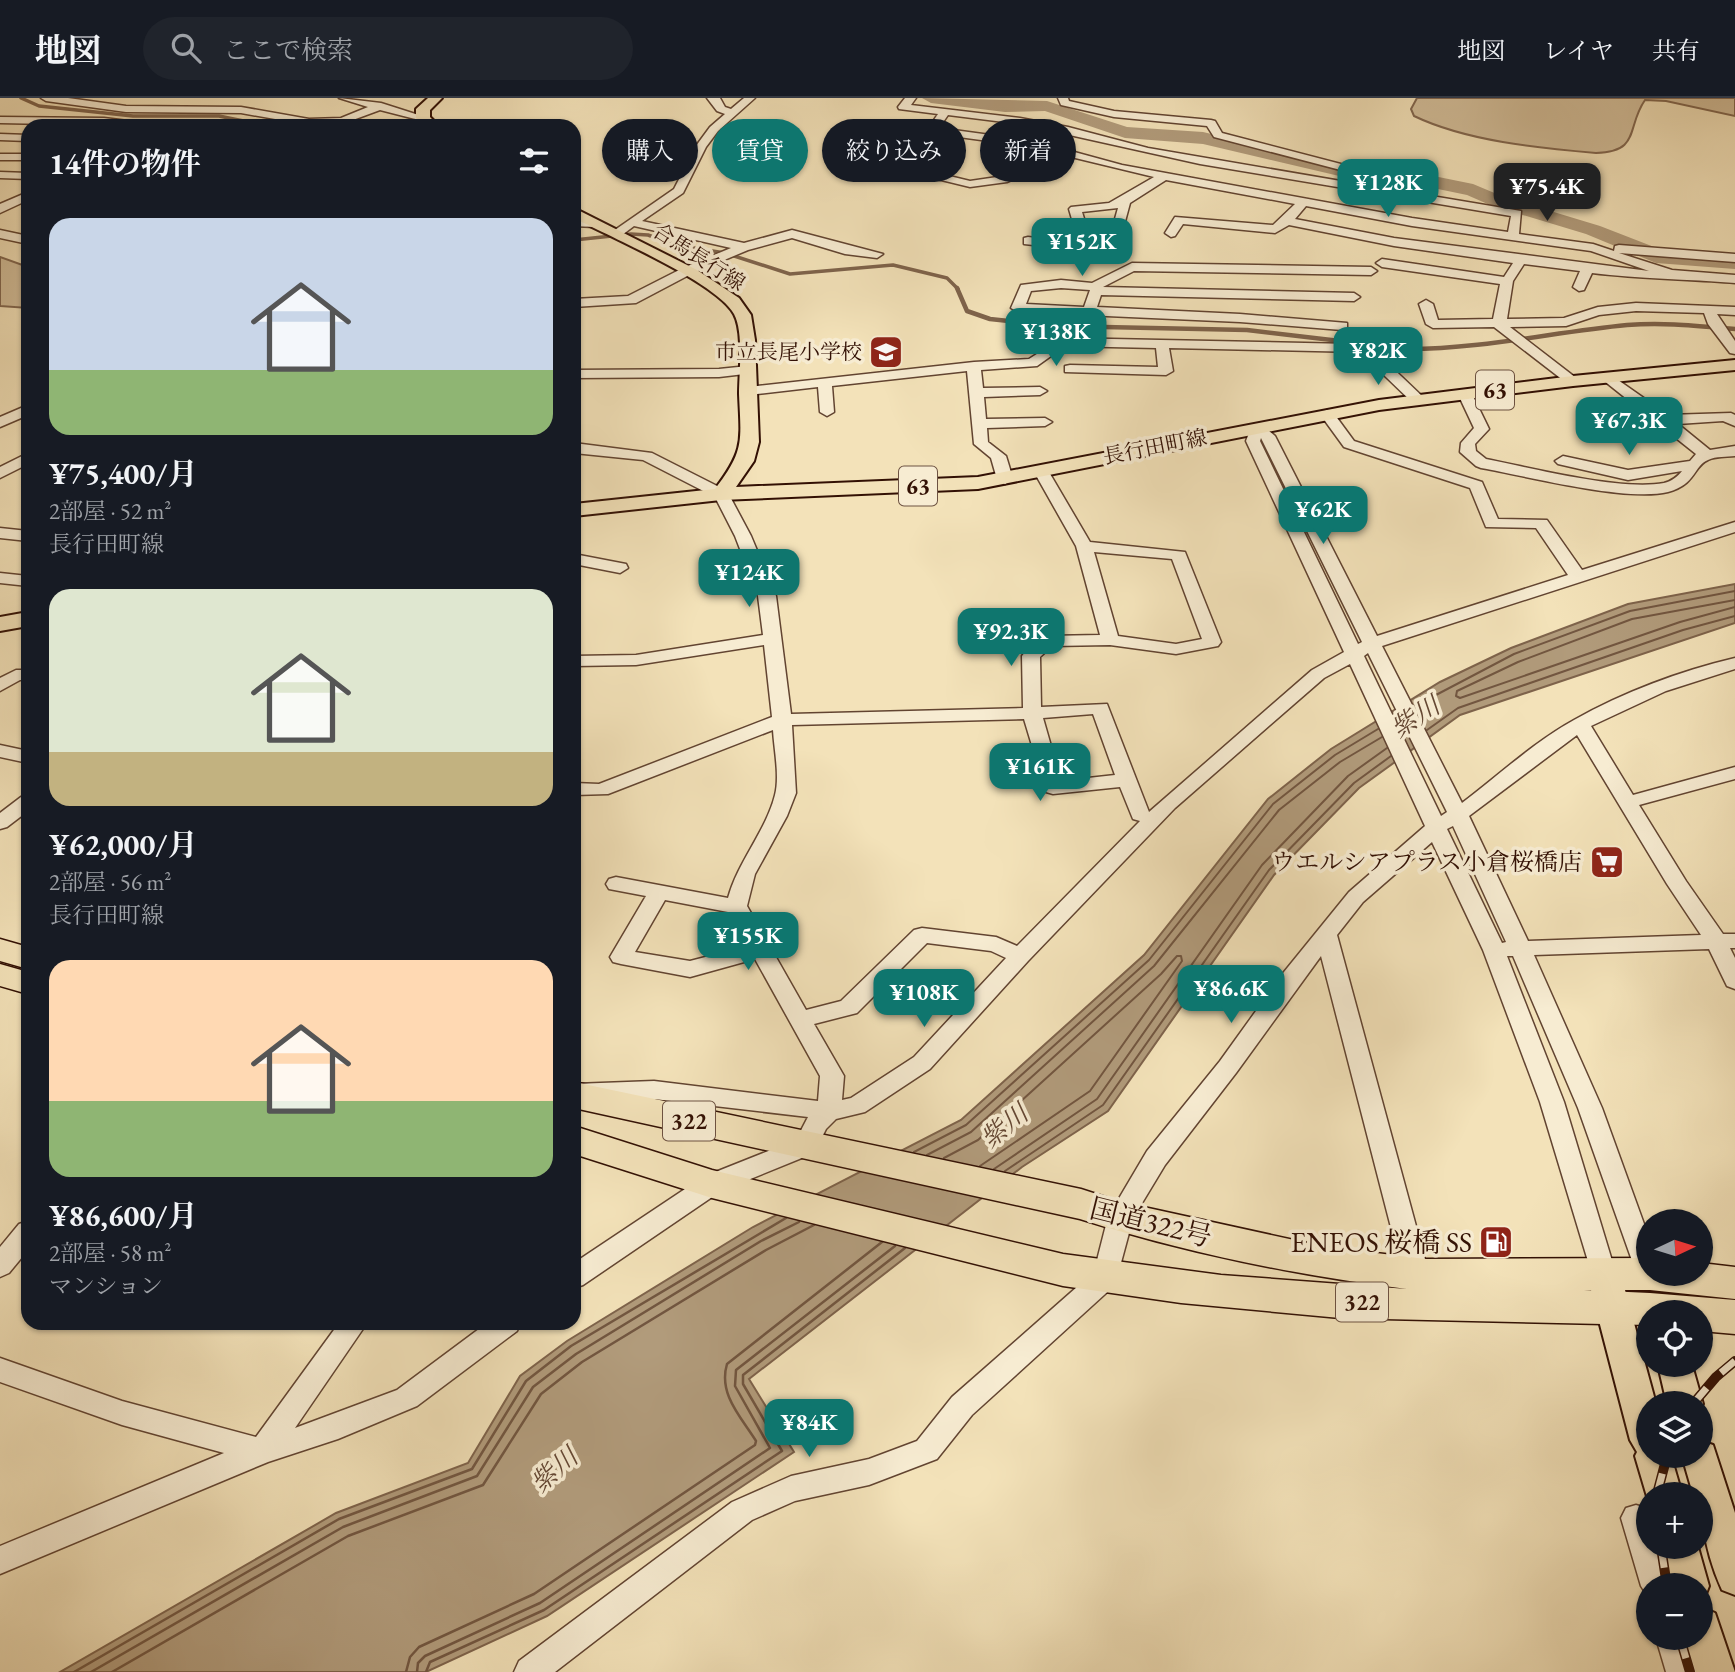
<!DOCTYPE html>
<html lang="ja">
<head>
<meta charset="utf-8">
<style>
	:root { --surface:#171b24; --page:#20242c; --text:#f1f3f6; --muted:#9ea1a6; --line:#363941; --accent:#0f766e }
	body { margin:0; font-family:"EB Garamond","Noto Serif JP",serif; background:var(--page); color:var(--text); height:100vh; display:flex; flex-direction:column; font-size:26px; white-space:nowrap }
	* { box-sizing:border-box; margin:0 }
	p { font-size:23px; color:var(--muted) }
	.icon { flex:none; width:38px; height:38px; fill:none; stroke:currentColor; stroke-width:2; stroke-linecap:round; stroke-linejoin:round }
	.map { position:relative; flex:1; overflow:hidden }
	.details { position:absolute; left:21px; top:21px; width:560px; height:1211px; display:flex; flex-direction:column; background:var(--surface); border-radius:21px; box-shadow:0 2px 5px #0004 }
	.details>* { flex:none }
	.banner { position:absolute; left:602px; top:21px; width:665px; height:63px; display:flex; gap:14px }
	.needle { width:46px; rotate:86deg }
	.controls { position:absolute; left:1636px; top:1111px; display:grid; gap:14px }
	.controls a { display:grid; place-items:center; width:77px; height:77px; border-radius:50%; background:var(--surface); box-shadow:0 2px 5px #0004; font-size:35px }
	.price { position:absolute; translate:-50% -60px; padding:0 16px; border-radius:14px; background:var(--accent); color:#fff; font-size:23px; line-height:46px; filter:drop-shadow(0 2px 4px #0008) }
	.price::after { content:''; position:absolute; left:50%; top:42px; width:21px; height:16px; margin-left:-10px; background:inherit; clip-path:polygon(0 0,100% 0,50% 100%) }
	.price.selected { background:#222; color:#fff }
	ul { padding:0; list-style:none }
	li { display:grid; align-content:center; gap:14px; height:371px; padding:0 28px }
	li span { display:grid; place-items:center; height:217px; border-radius:21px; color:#555 }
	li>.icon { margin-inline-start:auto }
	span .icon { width:126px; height:126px; fill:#fffc; stroke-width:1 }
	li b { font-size:30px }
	h2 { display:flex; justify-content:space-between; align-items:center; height:84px; padding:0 28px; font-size:30px }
	.pill { padding:0 24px; border-radius:32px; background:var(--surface); box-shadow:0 2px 5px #0004; font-size:24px; line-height:63px }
	.pill.selected { background:var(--accent); color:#fff }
	header { display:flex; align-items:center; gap:42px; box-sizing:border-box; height:98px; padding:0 35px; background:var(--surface); border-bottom:2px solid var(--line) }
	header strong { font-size:33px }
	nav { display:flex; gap:38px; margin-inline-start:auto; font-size:24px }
	.search { width:490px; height:63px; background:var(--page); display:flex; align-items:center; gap:18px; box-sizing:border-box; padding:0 24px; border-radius:38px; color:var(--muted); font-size:26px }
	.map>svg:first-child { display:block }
	.green { fill:#d2be9a; stroke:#82674f; stroke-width:2 }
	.water { fill:#b19b7b; stroke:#7e634b; stroke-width:2 }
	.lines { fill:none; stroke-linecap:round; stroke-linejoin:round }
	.shore-far1 { stroke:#725640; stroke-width:2 }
	.shore { stroke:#725640; stroke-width:2.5 }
	.stream-far1 { stroke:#7e634b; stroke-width:3.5 }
	.stream { stroke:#7e634b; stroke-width:4.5 }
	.river { fill:#b19b7b; fill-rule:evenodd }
	.minor-casing { stroke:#624431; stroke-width:3 }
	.major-casing { stroke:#321004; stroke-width:4 }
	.highway-casing { stroke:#321004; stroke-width:3 }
	.minor { fill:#f7ecd2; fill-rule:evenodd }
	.major { fill:#f3e2b9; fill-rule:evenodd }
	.highway { fill:#f3e2b9; fill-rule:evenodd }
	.rail-casing { stroke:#321004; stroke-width:10 }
	.rail { stroke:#f7ecd2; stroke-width:7; stroke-dasharray:21; stroke-linecap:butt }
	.labels { text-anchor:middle; stroke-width:7; stroke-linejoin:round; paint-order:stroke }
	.far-street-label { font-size:21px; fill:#321004; stroke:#f7ecd2 }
	.far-poi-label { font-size:21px; fill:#321004; stroke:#f7ecd2; text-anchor:end }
	.shield { fill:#f7ecd2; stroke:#6d5242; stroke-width:2 }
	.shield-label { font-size:23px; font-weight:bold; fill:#321004 }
	.poi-label { font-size:24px; fill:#321004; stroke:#f7ecd2; text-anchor:end }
	.water-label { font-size:26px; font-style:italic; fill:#654834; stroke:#f7ecd2 }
	.near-street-label { font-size:28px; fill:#321004; stroke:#f7ecd2 }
	.near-poi-label { font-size:28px; fill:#321004; stroke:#f7ecd2; text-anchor:end }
</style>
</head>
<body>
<header>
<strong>地図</strong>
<div class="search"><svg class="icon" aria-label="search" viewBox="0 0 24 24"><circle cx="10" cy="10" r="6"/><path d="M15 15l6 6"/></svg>ここで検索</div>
<nav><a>地図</a><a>レイヤ</a><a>共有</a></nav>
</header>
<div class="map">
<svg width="1735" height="1574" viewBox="0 0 1735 1574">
	<rect width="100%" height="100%" fill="#f3e2b9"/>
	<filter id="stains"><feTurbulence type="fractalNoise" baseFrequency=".00286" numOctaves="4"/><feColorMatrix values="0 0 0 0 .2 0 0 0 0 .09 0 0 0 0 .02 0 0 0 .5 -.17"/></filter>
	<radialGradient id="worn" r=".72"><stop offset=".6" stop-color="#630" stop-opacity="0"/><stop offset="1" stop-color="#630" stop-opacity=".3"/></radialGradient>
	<g class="green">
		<path d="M1417 0H1735V18L1666 3 1645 2C1626 29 1641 54 1596 55 1538 50 1466 43 1414 18L1411 11Z"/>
		<path d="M0 159 28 169V210L0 208Z"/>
	</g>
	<path class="water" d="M1735 486V525L1460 617 1359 690 1274 777 1108 1013 1022 1069 749 1281 794 1354 547 1518 426 1574H60L336 1415 468 1365 520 1278 567 1243 753 1129 961 1022 1144 857 1268 701 1331 651 1440 584 1511 550 1628 506Z"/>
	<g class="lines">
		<g class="shore-far1">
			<path d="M1735 502 1632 521 1518 564 1457 593 1456 598 1460 600 1680 524 1735 509"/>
			<path d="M1415 608 1514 556 1630 513 1735 493"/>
			<path d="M1427 632 1458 610 1683 532 1735 518"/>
			<path d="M914 1054 966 1027 1149 862 1273 706 1335 657 1378 631"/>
			<path d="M927 1057 971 1034 1154 868 1279 712 1340 664 1382 639"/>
			<path d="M944 1060 978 1042 1161 876 1177 858H1181L1182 863 1090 993 980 1068"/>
			<path d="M994 1071 1097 1001 1262 767 1348 678 1387 650"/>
			<path d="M1005 1073 1103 1007 1269 772 1354 685 1391 658"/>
		</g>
		<g class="shore">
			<path d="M74 1574 339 1421 472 1371 526 1283 571 1248 786 1120"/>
			<path d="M91 1574 343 1429 477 1378 533 1289 576 1256 761 1143 799 1124"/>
			<path d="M112 1574 348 1438 483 1387 541 1296 582 1264 766 1152 814 1127"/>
			<path d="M406 1574 410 1559 419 1549 534 1496 755 1347 756 1343C741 1319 718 1296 727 1266L882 1144"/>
			<path d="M417 1574 418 1565 425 1558 540 1505 770 1350 735 1288 736 1272 895 1148"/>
			<path d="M426 1574 430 1564 544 1512 782 1353 743 1286V1277L905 1150"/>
		</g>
		<g class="stream-far1">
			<path d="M21 0 39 8 133 18H219L268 28"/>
			<path d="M574 142 631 136 648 137 675 147 725 155 790 176 893 167 947 180 958 191"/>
		</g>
		<path class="stream" d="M957 190 967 213 990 221 1056 228 1247 232 1408 251C1482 251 1554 234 1627 227 1664 224 1699 228 1735 231"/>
		<path class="river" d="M922 0 1047 3 1127 29 1203 34 1352 69 1409 73 1473 86 1504 99 1600 128 1667 154 1735 157V171L1656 165 1586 136 1490 107 1467 97 1409 85 1352 81 1203 46 1125 40 1045 13 1005 14 931 5Z"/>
		<g class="minor-casing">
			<g id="minor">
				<path d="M41 0H68L126 8 241 9 309 21 341 20 368 9 339 0 381 5 428 20 423 23 380 12 342 26 309 27 241 15 126 14 46 3Z"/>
				<path d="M707 0H720L725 9 731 11 744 0H755L718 33 706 49 683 95 642 123 744 145 792 132 883 156 877 160 845 156 792 140 748 152 691 176 636 205 574 209V201L628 198 683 170 731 150 634 128 622 137 612 134 674 91 696 48 710 29 725 16 717 13Z"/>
				<path d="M905 0H916L911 7 1020 20 1068 29 1148 50 1370 88 1352 75 1214 39 1207 28 1114 19 1061 7 1058 0H1068L1069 3 1114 13 1211 22 1215 23 1222 35 1360 71 1390 91 1521 113 1519 136 1593 146 1614 153 1615 148 1619 147 1735 156V164L1619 155 1672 172 1735 177V185C1687 181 1640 181 1592 175L1584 192 1579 193 1573 189 1580 173 1524 166 1513 183 1507 221 1564 220 1598 209 1636 205 1735 209V217L1717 216 1735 243V256L1730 255 1708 226 1704 215 1636 213 1599 217 1566 228 1510 229 1580 283 1578 286H1568L1494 229 1433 230 1426 226 1419 206 1426 202 1433 206 1438 222 1493 221 1500 186 1382 169 1376 165 1382 161 1504 179 1513 165 1394 148 1289 127 1275 135 1183 126 1175 138 1171 139 1165 135 1175 119 1273 127 1295 106 1166 82 1130 105 1123 131 1113 128 1118 110 1082 114 1093 150 1091 153 1024 146V140L1028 139 1079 145 1069 111 1071 109 1109 105 1154 79 1067 58 1007 84 970 89 933 80 931 78 937 75 970 83 1004 78 1055 55 1033 49 944 37 920 54 867 47 866 45 871 42 918 47 933 35 927 32 938 16 899 11 898 9ZM948 17 1020 26 1200 66 1511 118 1508 134 1412 120 1122 67 1034 43 939 30ZM1306 108 1412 128 1591 153 1649 173 1394 140 1295 121Z"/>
				<path d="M0 19 104 20 144 25 149 28 0 25Z"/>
				<path d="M0 36 28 37V43L0 42Z"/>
				<rect x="0" y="56" width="28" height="6"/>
				<path d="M0 74 28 75V81L0 80Z"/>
				<path d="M28 94V102L0 115V106Z"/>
				<path d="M574 120 594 121 600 125 594 129 574 128Z"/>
				<path d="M0 132 28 138V146L0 140Z"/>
				<path d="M1132 165 1371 169 1377 173 1371 177 1134 173 1103 189 1354 195 1360 199 1354 203 1101 197 1097 209 1240 216 1347 225V231L1342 232 1240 224 1018 214 1011 210 1021 187 1061 182 1092 185ZM1061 190 1090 192 1084 209 1026 206 1031 193Z"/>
				<path d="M1354 237 1359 238 1423 299 1425 302 1423 305H1413L1360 254 1169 250 1173 273 1166 277 1065 274V268L1070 267 1158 269 1156 250 1065 248 1037 268 981 272 983 290 1040 289 1047 293 1040 297 984 299 986 321 1045 320 1052 324 1045 328 987 330 988 344 1006 358 1013 381 1005 386 997 381 991 360 974 346 967 273 832 288 834 314 827 318 820 314 818 289 748 297 741 293 748 289 974 264 1029 261 1062 240 1351 246 1347 241Z"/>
				<path d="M748 268 755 272 753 275 719 279 574 280V272L719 271Z"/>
				<path d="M1608 275 1668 317 1731 315 1735 317V328L1723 323 1678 326 1710 352 1735 348V358C1727 359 1716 358 1708 362 1693 368 1697 386 1668 394 1626 404 1526 378 1481 370L1476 368 1460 354 1461 345 1474 330 1458 296 1465 292 1472 296 1489 331 1475 346 1476 353 1486 361C1532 370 1620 393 1664 385 1672 383 1677 379 1682 373L1628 382 1558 366 1555 363 1563 358 1628 372 1690 363 1696 356 1603 282V276Z"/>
				<path d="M28 307V317L0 329V319Z"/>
				<path d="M1327 312 1332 313 1354 343 1482 384 1498 421 1547 422 1582 472 1735 424V434L1382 548 1462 705C1499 677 1534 644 1574 622 1624 594 1680 573 1735 560V571L1666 593 1591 628 1633 697 1735 669V681L1639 707 1686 783 1723 836H1735V850H1730L1735 860V891L1727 888 1709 851 1534 857 1602 1010 1648 1137V1176H1659L1657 1178 1648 1182 1639 1178 1635 1171 1578 1010 1513 858H1507L1564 1004 1616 1176 1612 1183 1603 1187 1594 1183 1540 1004 1483 852 1432 744 1363 804 1337 837 1429 1176 1425 1183 1416 1187 1407 1183 1403 1176 1321 858 1236 975 1165 1067 1133 1120 1115 1187 972 1317 937 1361 869 1387 795 1403 752 1422 555 1574H514L519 1563 732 1404 791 1378 869 1361 917 1343 952 1299 1094 1174 1108 1119 1147 1053 1220 963 1284 874 1349 794 1425 728 1350 566 1324 580 1175 710 1028 863 930 971 865 1014 836 1021 826 1031 814 1055 721 1093 583 1187 574 1190V1165L703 1079 796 1042 808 1019 654 1001 574 1004V986L654 983 818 1003 820 978 755 861 690 879 621 866 613 864 610 859 646 798 609 791 606 786 609 781 616 779 728 800C738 763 766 733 775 697 780 678 774 651 773 632L608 696 574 697V685L599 686 772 619 764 547 636 567 574 568V558L636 557 763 537 758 498 735 438 715 399 643 362 574 355V345L652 355 727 393 751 438 776 498 791 616 1023 610 1022 558C1028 550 1037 540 1047 538L1100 537 1076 448 1033 372 1036 369H1046L1090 444 1185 454 1221 544 1218 548 1176 556 1110 547 1052 548 1040 559 1041 609 1107 606 1149 714 1312 572 1344 554 1246 343 1252 327H1262L1275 338 1377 538 1568 477 1536 430 1486 429 1470 390 1344 349 1320 316ZM1261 340 1362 544 1358 546 1260 343ZM1094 454 1172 461 1202 541 1176 546 1118 538ZM1368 555 1447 714 1441 718 1364 558ZM1093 616 1115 677 1061 683 1043 620ZM1024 621 1046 694 1053 696 1120 689 1133 721 1140 723 1017 848 996 839 922 830 914 832 841 903 806 912 747 808 755 776 787 718 796 695 792 627ZM1577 637 1667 786 1701 837 1528 843 1469 718ZM1453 728 1506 844 1502 845 1447 731ZM665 802 728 814 748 848 690 863 635 854ZM927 845 991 853 1006 860 914 959 851 1000 842 1002 844 978 814 926 857 915Z"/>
				<path d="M28 355V366L0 380V369Z"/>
				<path d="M0 430 28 433V443L0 440Z"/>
				<path d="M574 456 626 466 628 470 620 475 574 466Z"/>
				<path d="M0 475 28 478V488L0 485Z"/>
				<path d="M16 572H28V582H20L0 593V580Z"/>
				<path d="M0 647 28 653V665L0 659Z"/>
				<path d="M28 697V713L7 729 0 731V715L21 699Z"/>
				<path d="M28 1123V1152L9 1175 0 1179V1149L19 1126Z"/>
				<path d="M339 1225H367L295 1330 397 1292 487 1225H520L517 1233 417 1308 338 1341 268 1364 0 1476V1448L224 1355 122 1327 0 1284V1260L122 1303 256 1339Z"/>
				<path d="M1636 1407 1646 1410 1648 1415V1449H1660L1671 1488H1648V1499L1641 1488 1621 1420 1626 1410Z"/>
				<path d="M1656 1540H1688L1698 1574H1666Z"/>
			</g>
		</g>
		<g class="major-casing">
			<g id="major">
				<path d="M428 0H442L430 12V19L439 28H424L416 20V11Z"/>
				<path d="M574 110 697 172 739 200 751 217 755 242 759 344 754 363 736 389 978 379 1379 302 1573 278 1735 262V272L1573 288 1379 312 978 391 721 402 574 418V406L715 391C745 352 741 343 739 296 739 276 744 234 734 216 716 184 610 139 574 120Z"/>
				<path d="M28 514V528L0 533V519Z"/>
				<path d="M1608 1179 1620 1182 1625 1192 1656 1306H1648V1358H1671L1682 1396H1648V1402L1635 1358 1637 1354 1630 1342 1591 1192 1596 1182Z"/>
				<path d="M1658 1267H1692L1703 1306 1701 1309V1306H1667Z"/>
				<path d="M1701 1343 1713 1347 1735 1415V1497L1722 1492C1708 1461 1701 1429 1701 1396H1693L1682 1358H1701Z"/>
				<path d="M1660 1449H1698L1709 1488 1704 1501 1701 1502V1488H1671Z"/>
				<path d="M1701 1509 1715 1515 1735 1574H1696L1685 1540H1701Z"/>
			</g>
		</g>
		<g class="highway-casing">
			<g id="highway">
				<path d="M0 841 28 849V871L0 863Z"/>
				<path d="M0 866 28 874V896L0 888Z"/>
				<path d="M574 984 1081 1091 1121 1104 1326 1149 1426 1161 1648 1160V1176H1701V1165L1735 1169V1201L1650 1192H1584L1650 1195 1735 1202V1236L1701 1233V1214H1648V1227L1340 1220 1181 1205 1063 1188 712 1100 574 1056V1028L712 1072 1063 1156 1221 1177 1407 1191C1300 1178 1182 1154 1080 1121L574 1010Z"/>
			</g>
		</g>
		<use href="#minor" class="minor"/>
		<use href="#major" class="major"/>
		<use href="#highway" class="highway"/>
		<g class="rail-casing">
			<g id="rail">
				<path d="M1693 1306 1716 1279 1735 1263"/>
				<path d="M1657 1396 1667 1358"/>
				<path d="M1661 1449 1667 1488"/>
				<path d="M1680 1540 1690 1574"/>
			</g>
		</g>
		<use href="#rail" class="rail"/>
	</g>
	<defs>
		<g id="school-square" transform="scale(1.75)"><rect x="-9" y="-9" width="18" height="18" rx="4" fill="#8f2418" stroke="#f7ecd2"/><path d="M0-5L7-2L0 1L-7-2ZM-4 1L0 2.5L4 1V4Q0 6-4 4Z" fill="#fff"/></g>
		<g id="supermarket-square" transform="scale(1.75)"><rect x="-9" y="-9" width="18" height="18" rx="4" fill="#8f2418" stroke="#f7ecd2"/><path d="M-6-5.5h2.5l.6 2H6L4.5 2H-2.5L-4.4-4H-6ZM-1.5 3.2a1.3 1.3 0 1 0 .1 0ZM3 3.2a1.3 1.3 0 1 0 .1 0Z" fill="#fff"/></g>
		<g id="fuel-square" transform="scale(1.75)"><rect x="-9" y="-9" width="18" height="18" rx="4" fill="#8f2418" stroke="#f7ecd2"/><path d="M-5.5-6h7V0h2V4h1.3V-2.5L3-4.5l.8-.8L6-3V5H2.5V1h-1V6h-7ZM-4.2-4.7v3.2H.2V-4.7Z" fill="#fff"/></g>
	</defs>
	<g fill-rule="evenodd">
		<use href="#school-square" x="886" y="254"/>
		<use href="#supermarket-square" x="1607" y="764"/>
		<use href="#fuel-square" x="1496" y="1144"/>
	</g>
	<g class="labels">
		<g class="far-street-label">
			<text transform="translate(699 159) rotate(33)" y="7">合馬長行線</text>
			<text transform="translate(1155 349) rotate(-11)" y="7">長行田町線</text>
		</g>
		<g class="far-poi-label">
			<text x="862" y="261">市立長尾小学校</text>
		</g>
		<g class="shield">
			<rect x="1476" y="272.5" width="38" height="39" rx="5"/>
			<rect x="899" y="368.5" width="38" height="39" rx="5"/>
			<rect x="663" y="1003.5" width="52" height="39" rx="5"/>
			<rect x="1336" y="1184.5" width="52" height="39" rx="5"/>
		</g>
		<g class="shield-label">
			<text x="1495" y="300">63</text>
			<text x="918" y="396">63</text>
			<text x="689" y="1031">322</text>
			<text x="1362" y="1212">322</text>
		</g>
		<g class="poi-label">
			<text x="1582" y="772">ウエルシアプラス小倉桜橋店</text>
		</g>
		<g class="water-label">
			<text transform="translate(1415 619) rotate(-33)" y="9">紫川</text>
			<text transform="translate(1004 1028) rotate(-39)" y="9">紫川</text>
			<text transform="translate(554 1372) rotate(-41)" y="9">紫川</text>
		</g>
		<g class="near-street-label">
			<text transform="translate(1151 1124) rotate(14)" y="10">国道322号</text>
		</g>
		<g class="near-poi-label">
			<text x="1472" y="1154">ENEOS 桜橋 SS</text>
		</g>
	</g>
	<rect width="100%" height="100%" filter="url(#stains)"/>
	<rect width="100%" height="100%" fill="url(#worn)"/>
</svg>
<div class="controls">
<a><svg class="needle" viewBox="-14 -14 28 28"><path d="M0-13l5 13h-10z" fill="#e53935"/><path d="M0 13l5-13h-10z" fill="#9ea1a6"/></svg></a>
<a><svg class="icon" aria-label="locate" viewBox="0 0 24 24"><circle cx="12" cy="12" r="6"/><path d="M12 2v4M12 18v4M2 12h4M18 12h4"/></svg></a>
<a><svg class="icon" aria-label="layers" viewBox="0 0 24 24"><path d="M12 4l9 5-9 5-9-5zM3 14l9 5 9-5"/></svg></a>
<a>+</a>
<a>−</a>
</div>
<b class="price" style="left:1388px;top:121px">¥128K</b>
<b class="price selected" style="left:1547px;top:125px">¥75.4K</b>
<b class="price" style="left:1082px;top:180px">¥152K</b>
<b class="price" style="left:1056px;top:270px">¥138K</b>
<b class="price" style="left:1378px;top:289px">¥82K</b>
<b class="price" style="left:1629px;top:359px">¥67.3K</b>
<b class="price" style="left:1323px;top:448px">¥62K</b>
<b class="price" style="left:749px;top:511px">¥124K</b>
<b class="price" style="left:1011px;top:570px">¥92.3K</b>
<b class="price" style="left:1040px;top:705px">¥161K</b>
<b class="price" style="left:748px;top:874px">¥155K</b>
<b class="price" style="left:1231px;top:927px">¥86.6K</b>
<b class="price" style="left:924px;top:931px">¥108K</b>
<b class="price" style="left:809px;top:1361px">¥84K</b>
<div class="banner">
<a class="pill">購入</a>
<a class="pill selected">賃貸</a>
<a class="pill">絞り込み</a>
<a class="pill">新着</a>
</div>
<section class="details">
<h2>14件の物件<svg class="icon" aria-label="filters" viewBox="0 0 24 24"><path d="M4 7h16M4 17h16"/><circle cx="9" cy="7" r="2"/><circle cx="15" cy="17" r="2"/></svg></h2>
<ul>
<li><span style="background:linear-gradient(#c9d6e8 70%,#8fb573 0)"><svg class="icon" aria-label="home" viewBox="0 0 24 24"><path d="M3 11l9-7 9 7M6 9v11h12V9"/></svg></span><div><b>¥75,400/月</b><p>2部屋 · 52 m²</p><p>長行田町線</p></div></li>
<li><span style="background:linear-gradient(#dfe7d0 75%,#c2b280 0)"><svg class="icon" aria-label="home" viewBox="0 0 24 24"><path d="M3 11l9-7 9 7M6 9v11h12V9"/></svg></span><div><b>¥62,000/月</b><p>2部屋 · 56 m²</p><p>長行田町線</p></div></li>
<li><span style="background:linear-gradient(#ffd9b3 65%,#8fb573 0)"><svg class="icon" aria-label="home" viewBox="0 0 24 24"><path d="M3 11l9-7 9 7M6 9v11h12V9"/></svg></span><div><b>¥86,600/月</b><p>2部屋 · 58 m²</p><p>マンション</p></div></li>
</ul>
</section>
</div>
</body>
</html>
